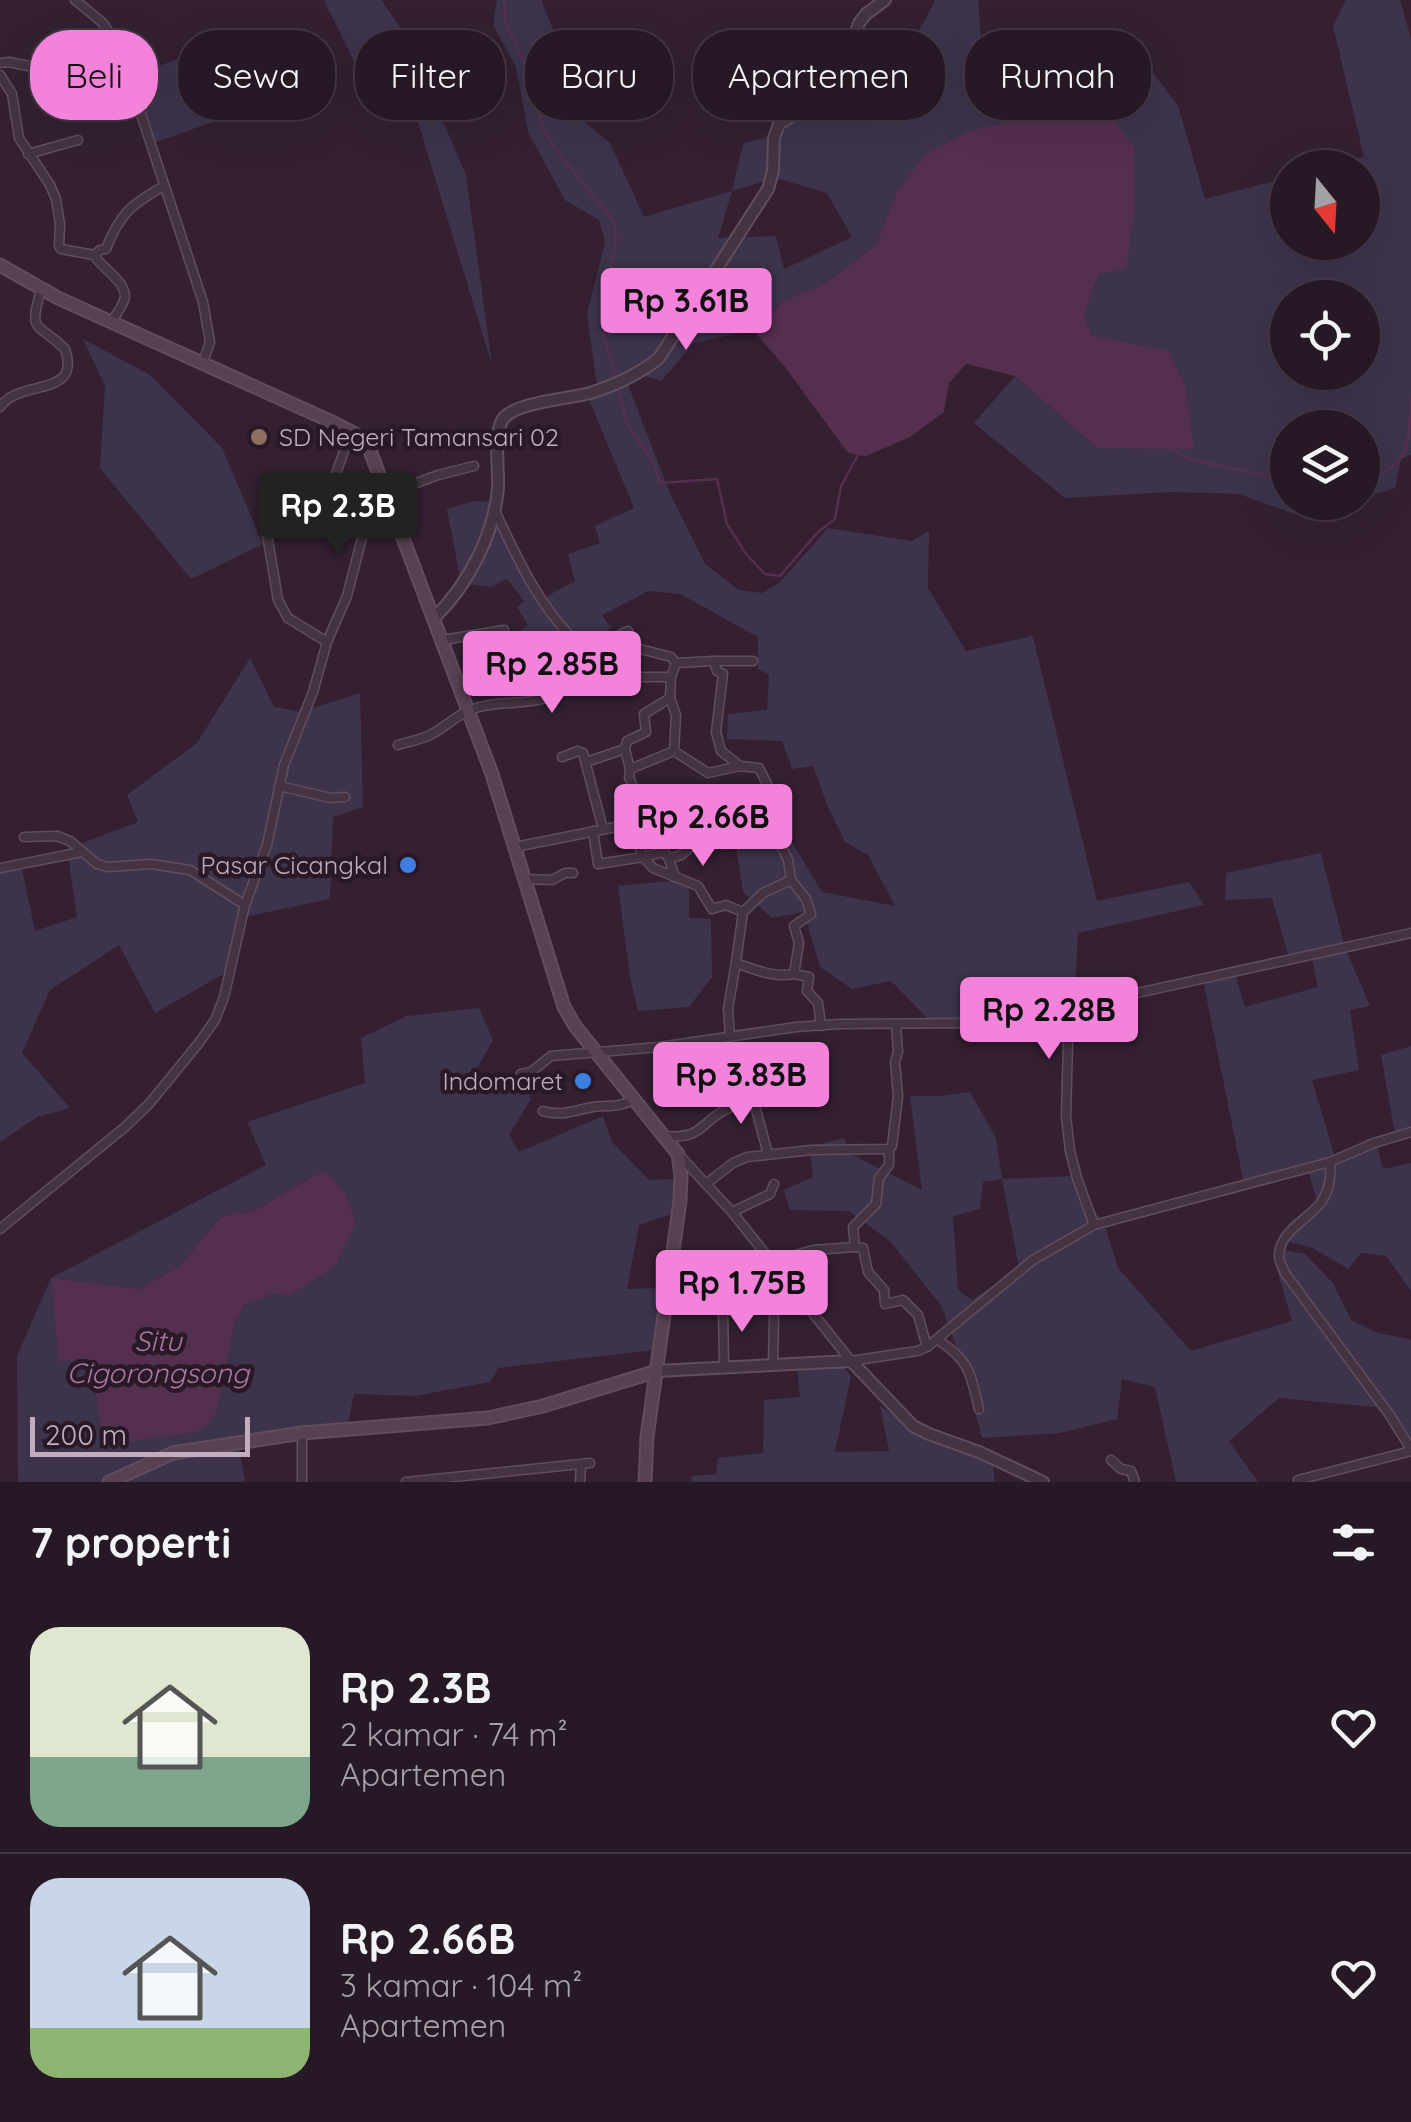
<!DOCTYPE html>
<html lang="id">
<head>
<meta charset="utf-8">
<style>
	:root { --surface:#271825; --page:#332532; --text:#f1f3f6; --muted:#a4a0a7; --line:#433742; --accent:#f282da }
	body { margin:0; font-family:Quicksand,sans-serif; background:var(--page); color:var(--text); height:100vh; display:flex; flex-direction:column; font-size:38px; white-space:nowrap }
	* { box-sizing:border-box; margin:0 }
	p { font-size:32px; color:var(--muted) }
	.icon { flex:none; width:55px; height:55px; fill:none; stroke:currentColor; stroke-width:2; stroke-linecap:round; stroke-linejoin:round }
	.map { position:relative; height:1482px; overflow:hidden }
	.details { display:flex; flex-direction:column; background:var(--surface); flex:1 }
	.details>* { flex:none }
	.guide { position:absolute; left:30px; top:30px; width:1352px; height:90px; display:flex; gap:20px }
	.needle { width:65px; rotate:162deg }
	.controls { position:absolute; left:1270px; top:150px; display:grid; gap:20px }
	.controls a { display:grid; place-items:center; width:110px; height:110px; border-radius:50%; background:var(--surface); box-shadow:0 10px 40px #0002,0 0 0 2px var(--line); font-size:50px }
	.scale { position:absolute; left:30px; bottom:25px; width:220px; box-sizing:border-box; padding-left:10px; border:5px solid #c2adbe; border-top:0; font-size:28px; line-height:35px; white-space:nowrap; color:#c2adbe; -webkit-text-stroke:8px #291926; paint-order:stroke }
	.price { position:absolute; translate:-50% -85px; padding:0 22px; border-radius:10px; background:var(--accent); color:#111; font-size:32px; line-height:65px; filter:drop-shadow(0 2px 5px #0008) }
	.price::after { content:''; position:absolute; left:50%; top:60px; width:30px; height:22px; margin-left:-15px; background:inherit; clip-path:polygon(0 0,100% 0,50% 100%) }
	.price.current { background:#222; color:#fff }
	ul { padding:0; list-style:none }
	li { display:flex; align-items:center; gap:30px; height:250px; padding:0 30px }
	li+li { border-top:2px solid var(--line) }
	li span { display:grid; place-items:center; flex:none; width:280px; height:200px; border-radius:30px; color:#555 }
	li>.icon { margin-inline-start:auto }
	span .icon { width:120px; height:120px; fill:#fffc; stroke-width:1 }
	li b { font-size:42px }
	h2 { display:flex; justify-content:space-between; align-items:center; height:120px; padding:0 30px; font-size:42px }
	.pill { padding:0 35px; border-radius:40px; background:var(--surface); box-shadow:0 10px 40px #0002,0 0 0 2px var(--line); font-size:35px; line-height:90px }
	.pill.current { background:var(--accent); color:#111 }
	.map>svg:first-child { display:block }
	.green { fill:#3d344c; fill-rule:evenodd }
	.water { fill:#552f4e }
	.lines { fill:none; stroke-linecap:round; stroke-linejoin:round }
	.stream { stroke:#552f4e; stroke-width:2.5 }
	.minor-casing { stroke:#604e5c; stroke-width:11 }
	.tertiary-casing { stroke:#604e5c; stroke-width:14 }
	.secondary-casing { stroke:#604e5c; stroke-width:15 }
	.minor { stroke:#453342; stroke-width:8 }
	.tertiary { stroke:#453342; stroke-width:10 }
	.secondary { stroke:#584153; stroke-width:11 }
	.education-dot { fill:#8d6e63; stroke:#291926; stroke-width:4 }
	.shop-dot { fill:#3f7fe0; stroke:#291926; stroke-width:4 }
	.labels { text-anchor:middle; stroke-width:9; stroke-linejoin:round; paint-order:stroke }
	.poi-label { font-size:25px; fill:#c2adbe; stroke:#291926; text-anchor:end }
	.water-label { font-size:28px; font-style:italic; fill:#aa76a1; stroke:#291926 }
</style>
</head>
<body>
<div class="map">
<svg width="1411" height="1482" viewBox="0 0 1411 1482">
	<rect width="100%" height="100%" fill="#342031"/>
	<g class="green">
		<path d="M324 0H381L405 34 466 175 492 365 415 112 375 104Z"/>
		<path d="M497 0H541L565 58 575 114 610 143 644 217 732 191 743 143 781 134 807 104C828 106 850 110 869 98 884 90 929 17 935 0H978L981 37 997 73 1038 68 1077 57 1148 66 1178 106 1205 199 1287 178 1288 242H1362V168L1327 167 1364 157 1333 26 1346 0H1400L1411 38V455L1401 459 1395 488 1363 498 1362 428H1288V502L1347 503 1300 516 1239 494 1171 492 1065 498 974 423 1015 376 1097 448 1091 335 1084 313 1100 273 896 194 877 244 825 284 782 302 753 330 694 343 661 381 642 375 627 382 669 491 705 564 739 590 762 593 779 583 828 528 912 541 929 531 928 588 966 651 1033 636 1097 901 1189 882 1204 905 1078 933 1074 1008 935 1026 891 981 852 989 820 967 804 912 772 918 743 892 733 827 771 808 822 892 895 906 868 855 845 842 828 807 813 766 792 769 782 741 727 739 728 714 767 710 769 675 758 669V637L680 594 649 591 602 615 611 628 575 652 587 670 558 694 521 630 528 625 517 607 524 601 507 579 490 587 461 583 447 509 474 501 497 502 521 572 540 600 575 581 568 554 600 543 595 526 634 508 585 390 597 386 587 314 605 243 599 220 565 200 528 132 516 67 493 25ZM776 178 827 193 852 237 784 269 776 236 718 238 732 191ZM1288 298H1362V372H1288Z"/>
		<path d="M215 46 239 113 150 144 127 77Z"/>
		<path d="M83 339 150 375 222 448 263 544 191 579 100 468 105 386Z"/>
		<path d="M250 658 274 707 301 712 360 693 363 807 333 817 330 899 240 918 227 972 155 1013 119 945 50 990 22 1053 70 1108 37 1117 0 1142V873L21 864 35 931 77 917 67 849 138 822 127 795 197 743Z"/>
		<path d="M1321 853 1345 948 1370 1006 1350 1010 1359 1070 1312 1080 1335 1157 1376 1141 1383 1169 1411 1163V1291L1386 1256 1361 1253 1348 1269 1313 1248 1282 1240 1288 1224 1317 1201 1309 1174 1245 1189 1203 980 1235 974 1245 1007 1318 987 1311 954 1289 958 1272 898 1225 900 1226 873Z"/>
		<path d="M689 879V918L711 919 712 977 689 1007 638 1011 630 977 618 886Z"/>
		<path d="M479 1008 493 1040 471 1079 478 1091 522 1078 531 1099 509 1135 519 1152 603 1116 612 1142 649 1180 675 1179 674 1213 639 1225 627 1289 663 1288 655 1350 498 1368 490 1382 415 1396 354 1394 347 1428 237 1440 245 1481 241 1482H18L17 1356 51 1278 266 1165 247 1122 365 1083 361 1038 407 1016ZM324 1170 272 1293 244 1305 235 1322 218 1408 103 1445 94 1382 83 1360 51 1278 140 1289 181 1265 220 1217 254 1211Z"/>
		<path d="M1411 1046V1131L1395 1134 1381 1055Z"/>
		<path d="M970 1092 996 1138 1002 1179 1073 1176 1105 1227 1118 1268 1191 1351 1292 1321 1274 1259 1278 1249 1305 1254 1333 1283 1351 1320 1378 1333 1409 1339 1411 1341V1454L1384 1408 1279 1398 1229 1441 1258 1482H1176L1155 1387 1122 1379 1117 1419 1060 1433 982 1438 959 1354 942 1307 891 1242 849 1211 790 1210 784 1190 813 1177 809 1147 844 1138 853 1155 922 1190 910 1096H941ZM1002 1179 1019 1268 972 1300 958 1290 953 1216 980 1209 983 1182Z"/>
		<path d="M843 1366 851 1376 835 1452 889 1451 880 1405 915 1433 993 1465 995 1482H691L692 1476 716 1474 718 1458 763 1453 764 1400 800 1397 797 1367Z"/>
	</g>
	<g class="water">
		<path d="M1049 114 1112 117 1134 148 1135 208 1126 269 1100 273 1084 313 1091 335 1170 352 1185 386 1194 449 1097 448 1015 376 966 364 949 383 944 412 910 437 866 456 848 453 785 367 753 330 782 302 825 284 877 244 896 194 926 153 972 130Z"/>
		<path d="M324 1170 346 1195 356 1223 335 1266 289 1296 272 1293 244 1305 235 1322 218 1408 209 1424 195 1432 103 1445 94 1382 83 1360 59 1361 51 1278 140 1289 181 1265 220 1217 254 1211Z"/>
	</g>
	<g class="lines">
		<g class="stream">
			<path d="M504 0 505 22 530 74 543 129 556 150 613 220C623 252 601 282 601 314 602 334 610 357 615 377"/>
			<path d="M618 390 628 426 654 463 660 483 717 479 727 524 746 554 765 574 780 576 818 532 835 519 841 486 858 455"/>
			<path d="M1171 449 1188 459 1288 480"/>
			<path d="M1362 485C1411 459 1407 455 1411 400"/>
		</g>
		<g class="minor-casing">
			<g id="minor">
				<path d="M75 0 103 23 111 35 132 87 203 302 210 342 203 362"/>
				<path d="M0 63 9 62 38 68 68 49 111 35"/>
				<path d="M0 75 12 94 19 138 50 185 56 199 60 224 59 246 61 249 94 255C101 268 125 280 125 297 124 304 116 315 112 321"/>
				<path d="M28 154 78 140"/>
				<path d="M94 255 100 250 106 249C120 213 132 204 164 186"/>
				<path d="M0 407C19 378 82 399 65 349 37 321 28 335 41 289"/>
				<path d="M351 432 334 479 336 489 387 494 438 475 474 466"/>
				<path d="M494 509C516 555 536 601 572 638 589 655 605 656 621 677H671L670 698 676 715 674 751 708 773 740 766 759 768 771 792 770 799 762 807 788 860 791 880 806 899 811 914 794 926 799 943 794 974 809 977 807 991 818 1003 821 1026"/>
				<path d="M264 516 278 600 288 618 327 642"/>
				<path d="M443 640 504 630"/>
				<path d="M613 642 671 657 676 663 671 677"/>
				<path d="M714 661H753"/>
				<path d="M676 663 714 661 717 671 723 674 716 732 721 751 740 766"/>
				<path d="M398 745C408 742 418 740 428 736 442 730 454 717 468 711 495 699 527 707 553 695 560 692 587 675 593 671 607 659 610 636 628 631"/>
				<path d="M674 751 630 769 629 777 637 798 631 824 643 857 653 868 698 886 712 909 726 905 743 912 736 962 738 964C757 970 774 978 794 974"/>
				<path d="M562 757 578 751 583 753 603 829"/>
				<path d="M586 762 625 749"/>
				<path d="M630 769 625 749 627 741 646 732 644 714 670 698"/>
				<path d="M279 786 331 798 345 797"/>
				<path d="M593 831 598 864 643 857 664 852 669 859 675 877"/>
				<path d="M24 837 57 836 70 841 97 864 108 867 151 864 190 870 245 905"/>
				<path d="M515 847 631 824"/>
				<path d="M669 859 681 855 709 832 730 824 762 807"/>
				<path d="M0 868 82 852"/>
				<path d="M524 879 552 880 565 873H573"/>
				<path d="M743 912 763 893 791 880"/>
				<path d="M1069 1008 1066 1116 1070 1151 1077 1178 1094 1225"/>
				<path d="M730 1036 728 1009 736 962"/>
				<path d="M521 1074 531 1072 551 1056 659 1047 796 1027 838 1024 980 1023 1069 1008 1411 933"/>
				<path d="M751 1091 768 1154"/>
				<path d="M543 1111C563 1117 574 1110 593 1107 608 1105 620 1108 634 1099"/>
				<path d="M665 1136C704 1140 701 1120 729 1108"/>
				<path d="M889 1149V1165L879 1178 876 1204 853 1227 855 1247 863 1248 868 1272 884 1290 885 1304 903 1300 918 1315 927 1347"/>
				<path d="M679 1155 732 1212 851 1361 917 1351 927 1347 1033 1260 1094 1225 1330 1162 1374 1143 1411 1132"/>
				<path d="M1330 1162C1331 1177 1330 1188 1322 1201 1310 1219 1277 1232 1279 1258 1280 1263 1283 1268 1285 1273L1389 1414 1411 1449"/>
				<path d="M706 1184 733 1163 747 1157 812 1150 889 1149 892 1146 898 1096 895 1062 898 1052 896 1024"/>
				<path d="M732 1212 770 1194 774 1184"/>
				<path d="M0 1229 125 1127 149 1104 198 1044 215 1020 224 997 245 905 267 845 284 765 313 692 327 642 347 596 364 530 379 511 386 496"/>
				<path d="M772 1262 813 1250 855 1247"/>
				<path d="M723 1305 724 1367"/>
				<path d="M938 1340C971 1362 970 1373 979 1409"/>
				<path d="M773 1365 774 1318"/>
				<path d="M1111 1460 1121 1469 1131 1471 1135 1482"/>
				<path d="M1298 1480 1411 1451"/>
				<path d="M302 1482V1433"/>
				<path d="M406 1482 590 1463"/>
				<path d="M580 1482 581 1465"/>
			</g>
		</g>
		<g class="tertiary-casing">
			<g id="tertiary">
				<path d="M434 618C468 585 494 535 498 488 499 470 493 434 503 419 515 402 569 399 590 393 616 385 638 375 659 358L768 189 773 171 774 138 779 124 825 95 844 65 859 23 866 14 885 0"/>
				<path d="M657 1371 851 1361 913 1426 929 1434 979 1452 1043 1482"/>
			</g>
		</g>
		<g class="secondary-casing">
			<g id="secondary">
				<path d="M0 265 58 298 330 421 357 435 369 448 492 774 564 1007 575 1026 678 1154 681 1176 680 1201 647 1437 645 1482"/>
				<path d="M109 1482 173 1453 302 1433 488 1418 543 1406 657 1371"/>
			</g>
		</g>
		<use href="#minor" class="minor"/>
		<use href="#tertiary" class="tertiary"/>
		<use href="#secondary" class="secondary"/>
	</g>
	<circle class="education-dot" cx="259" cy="437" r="10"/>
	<g class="shop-dot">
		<circle cx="408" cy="865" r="10"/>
		<circle cx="583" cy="1081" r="10"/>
	</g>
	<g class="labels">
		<g class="poi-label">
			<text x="279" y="446" text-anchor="start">SD Negeri Tamansari 02</text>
			<text x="388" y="874">Pasar Cicangkal</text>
			<text x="563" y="1090">Indomaret</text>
		</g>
		<g class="water-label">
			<text x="158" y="1351">Situ<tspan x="158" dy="32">Cigorongsong</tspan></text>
		</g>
	</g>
</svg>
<div class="controls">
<a><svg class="needle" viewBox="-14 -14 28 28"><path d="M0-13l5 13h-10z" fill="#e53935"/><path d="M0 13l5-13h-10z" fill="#a4a0a7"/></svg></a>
<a><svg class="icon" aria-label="locate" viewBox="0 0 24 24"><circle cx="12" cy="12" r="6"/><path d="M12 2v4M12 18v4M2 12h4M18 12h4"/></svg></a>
<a><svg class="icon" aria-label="layers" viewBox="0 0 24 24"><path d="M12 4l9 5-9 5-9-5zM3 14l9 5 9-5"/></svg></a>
</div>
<div class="scale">200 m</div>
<b class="price" style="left:686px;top:353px">Rp 3.61B</b>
<b class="price current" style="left:338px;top:558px">Rp 2.3B</b>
<b class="price" style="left:552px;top:716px">Rp 2.85B</b>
<b class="price" style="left:703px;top:869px">Rp 2.66B</b>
<b class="price" style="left:1049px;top:1062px">Rp 2.28B</b>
<b class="price" style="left:741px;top:1127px">Rp 3.83B</b>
<b class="price" style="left:742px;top:1335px">Rp 1.75B</b>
<div class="guide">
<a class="pill current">Beli</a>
<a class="pill">Sewa</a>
<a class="pill">Filter</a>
<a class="pill">Baru</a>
<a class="pill">Apartemen</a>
<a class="pill">Rumah</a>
</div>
</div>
<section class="details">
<h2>7 properti<svg class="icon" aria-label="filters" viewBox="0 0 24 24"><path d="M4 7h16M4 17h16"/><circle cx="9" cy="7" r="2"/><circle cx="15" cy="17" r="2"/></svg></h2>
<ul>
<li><span style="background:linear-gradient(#dfe7d0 65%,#7fa58c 0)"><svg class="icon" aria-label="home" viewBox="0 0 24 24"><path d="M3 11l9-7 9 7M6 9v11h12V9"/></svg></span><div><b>Rp 2.3B</b><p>2 kamar · 74 m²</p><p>Apartemen</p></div><svg class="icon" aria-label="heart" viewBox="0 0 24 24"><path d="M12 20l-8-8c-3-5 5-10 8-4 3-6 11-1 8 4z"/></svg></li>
<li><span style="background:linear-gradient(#c9d6e8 75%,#8fb573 0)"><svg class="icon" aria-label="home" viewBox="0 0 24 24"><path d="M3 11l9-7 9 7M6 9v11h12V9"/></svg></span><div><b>Rp 2.66B</b><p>3 kamar · 104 m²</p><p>Apartemen</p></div><svg class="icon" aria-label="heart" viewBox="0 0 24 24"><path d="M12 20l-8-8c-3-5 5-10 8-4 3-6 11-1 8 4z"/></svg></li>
</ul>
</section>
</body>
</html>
